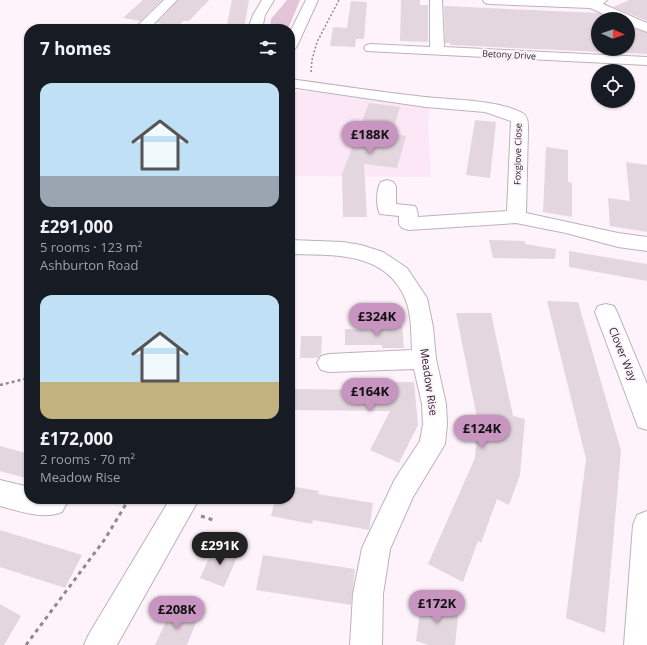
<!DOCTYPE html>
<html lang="en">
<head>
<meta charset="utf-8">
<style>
	:root { --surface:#171b24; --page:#242831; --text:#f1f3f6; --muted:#9ea1a6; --accent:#c895c1 }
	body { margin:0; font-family:"Open Sans",sans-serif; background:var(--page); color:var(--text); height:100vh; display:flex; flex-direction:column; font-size:15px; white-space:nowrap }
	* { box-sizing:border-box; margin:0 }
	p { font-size:13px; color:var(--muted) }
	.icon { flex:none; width:22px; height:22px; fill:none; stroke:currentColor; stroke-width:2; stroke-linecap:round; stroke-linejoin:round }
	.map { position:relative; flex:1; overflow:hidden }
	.details { position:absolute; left:24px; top:24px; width:271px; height:480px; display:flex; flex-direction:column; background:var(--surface); border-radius:16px; box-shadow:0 1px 3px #0004 }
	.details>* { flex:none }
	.needle { width:26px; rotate:92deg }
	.fabs { position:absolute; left:591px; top:12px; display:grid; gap:8px }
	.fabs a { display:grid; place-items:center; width:44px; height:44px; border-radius:50%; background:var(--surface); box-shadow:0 1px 3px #0004; font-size:20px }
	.price { position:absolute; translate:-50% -34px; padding:0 9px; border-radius:14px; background:var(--accent); color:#111; font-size:13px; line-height:26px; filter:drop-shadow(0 1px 2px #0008) }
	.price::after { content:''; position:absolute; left:50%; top:24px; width:12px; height:9px; margin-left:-6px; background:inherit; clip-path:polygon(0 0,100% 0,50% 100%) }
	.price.active { background:#222; color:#fff }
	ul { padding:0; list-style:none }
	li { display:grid; align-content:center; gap:8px; height:212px; padding:0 16px }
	li span { display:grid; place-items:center; height:124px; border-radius:12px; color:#555 }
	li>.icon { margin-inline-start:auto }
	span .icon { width:72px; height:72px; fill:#fffc; stroke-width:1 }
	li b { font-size:17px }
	h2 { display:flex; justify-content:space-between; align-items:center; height:48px; padding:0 16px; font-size:17px }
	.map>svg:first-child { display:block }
	.built { fill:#fbe7f5 }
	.green { fill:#e2c4d9 }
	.building { fill:#e4d6df }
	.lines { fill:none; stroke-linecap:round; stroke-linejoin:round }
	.minor-casing { stroke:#beb1ba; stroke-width:2 }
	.major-casing { stroke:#beb1ba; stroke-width:2 }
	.path-far2 { stroke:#91898f; stroke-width:1.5; stroke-dasharray:2 2; stroke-linecap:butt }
	.path-far1 { stroke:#91898f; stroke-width:2.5; stroke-dasharray:3 3; stroke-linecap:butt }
	.path { stroke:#91898f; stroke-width:3; stroke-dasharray:4 4; stroke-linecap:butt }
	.minor { fill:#fff; fill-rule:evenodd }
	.major { fill:#fff; fill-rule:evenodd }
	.labels { text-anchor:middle; stroke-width:4; stroke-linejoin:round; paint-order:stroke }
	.far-street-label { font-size:9px; fill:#2c272a; stroke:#fef3fb }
	.street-label { font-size:11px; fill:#2c272a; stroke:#fef3fb }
</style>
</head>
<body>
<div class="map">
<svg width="647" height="645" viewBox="0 0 647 645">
	<rect width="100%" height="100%" fill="#fef3fb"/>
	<path class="built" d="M306 91 430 106 428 124 431 177 290 176V101L295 92Z"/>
	<path class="green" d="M287 0H300L288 29H270L271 19Z"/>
	<g class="building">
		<path d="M143 0H162L140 21 123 18Z"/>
		<path d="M178 0H209L189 21H183L178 26 157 23Z"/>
		<path d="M232 0H249L244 29H226Z"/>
		<path d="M401 0H420V5H428V42L400 41Z"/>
		<path d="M629 0H647V21L613 7Z"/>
		<path d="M351 1 367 2 364 39H356L355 47 330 46 333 27 347 28Z"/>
		<path d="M444 6 599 13 611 19H598V49H628V27L647 33V54L450 45V43H445Z"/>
		<path d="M369 103 400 107 392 134 406 136 397 168 364 164 367 217H343L342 174Z"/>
		<path d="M475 120 496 122 490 178 466 175Z"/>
		<path d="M546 147 568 150V182L572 183V217L543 212Z"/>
		<path d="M626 162 647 165V232L610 226 608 198 630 201Z"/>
		<path d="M489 240 525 241V244L556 249 555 259 493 258Z"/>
		<path d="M569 251 647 264V281L569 267Z"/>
		<path d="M547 301 578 302 621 451 605 633 566 618 586 459Z"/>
		<path d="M456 313H491L513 416 525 419 520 475 509 505 497 499 481 543 478 541 463 582 428 564 475 458 477 418Z"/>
		<path d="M381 324 402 325 404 348H382V345H345V329L381 330Z"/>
		<path d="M301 336H322L321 354 318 358H300Z"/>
		<path d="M390 382H414L418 425 399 463 370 450 390 411 290 410V389L390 390Z"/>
		<path d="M0 446 29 454V479L0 471Z"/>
		<path d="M290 486 319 491 318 494 373 503 369 530 313 520 312 524 271 516 275 499H290Z"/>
		<path d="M0 530 82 555 65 588 0 567Z"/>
		<path d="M215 544 239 553 224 587 200 578Z"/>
		<path d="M263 555 355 569 351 605 256 590Z"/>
		<path d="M422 598 459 608 455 645H429L416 641Z"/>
		<path d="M0 604 21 616 4 645H0Z"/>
		<path d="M171 611 197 620 187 645H155Z"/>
	</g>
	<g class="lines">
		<g class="minor-casing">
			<g id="minor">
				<path d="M164 0H177L149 29H134Z"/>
				<path d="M262 0H274L265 15 262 29H248L253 15Z"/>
				<path d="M430 0H442L444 47 647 57V65L366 51 364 48 366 45 371 44 430 47Z"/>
				<path d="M483 0H607L603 4 647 23V32L628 25V19H615L590 8 489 4 485 3Z"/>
				<path d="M290 79C335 85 380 92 425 97 452 100 502 100 524 114 528 117 528 123 528 128L526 213 618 233 647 237V251L618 247 566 233 516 223 409 230 402 228 399 224V216L380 214C376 207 376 189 381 182L387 180 393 182 396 186V204L415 206 417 210 418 217 507 211 511 121 485 112 426 107 290 87Z"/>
				<path d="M290 240 343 242 361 245 383 252 407 268 427 298 433 327 436 359 446 404 447 424 445 444 413 497 390 549 383 594 382 645H350L353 594 362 548 395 479 420 441 423 424 422 404 414 369 329 372 321 370 317 363 321 356 329 354 412 350C411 334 412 314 405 298 385 251 332 255 290 254Z"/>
				<path d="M606 304 614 306 617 312 647 384V430L638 427 595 312 598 306Z"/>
				<path d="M0 480 29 487V499H69L62 512C43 520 19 511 0 506Z"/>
				<path d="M647 511V645H624L633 525 637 515Z"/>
			</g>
		</g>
		<g class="major-casing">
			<g id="major">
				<path d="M306 0H318L297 46 295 49 290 50V32Z"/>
				<path d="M170 499H199L117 645H84L89 634Z"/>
			</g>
		</g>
		<path class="path-far2" d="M311 72 312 60 317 42 339 0"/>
		<path class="path-far1" d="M0 385 29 378"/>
		<g class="path">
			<path d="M201 516 216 521"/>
			<path d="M26 645 105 539 129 499"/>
		</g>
		<use href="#minor" class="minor"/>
		<use href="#major" class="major"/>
	</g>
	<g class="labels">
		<g class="far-street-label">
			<text transform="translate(509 55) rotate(3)" y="3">Betony Drive</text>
			<text transform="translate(518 154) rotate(-89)" y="3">Foxglove Close</text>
		</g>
		<g class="street-label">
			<text transform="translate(623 354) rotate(68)" y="4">Clover Way</text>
			<text transform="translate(429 382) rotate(82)" y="4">Meadow Rise</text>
		</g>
	</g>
</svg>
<div class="fabs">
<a><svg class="needle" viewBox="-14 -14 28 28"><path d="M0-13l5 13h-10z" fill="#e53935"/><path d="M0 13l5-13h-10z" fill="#9ea1a6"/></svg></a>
<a><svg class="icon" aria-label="locate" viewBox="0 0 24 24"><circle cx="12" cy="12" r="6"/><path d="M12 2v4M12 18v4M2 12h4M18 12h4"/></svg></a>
</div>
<b class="price" style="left:370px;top:155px">£188K</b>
<b class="price" style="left:377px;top:337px">£324K</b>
<b class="price" style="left:370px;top:412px">£164K</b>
<b class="price" style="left:482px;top:449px">£124K</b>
<b class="price active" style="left:220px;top:566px">£291K</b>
<b class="price" style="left:437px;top:624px">£172K</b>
<b class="price" style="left:177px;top:630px">£208K</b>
<section class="details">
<h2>7 homes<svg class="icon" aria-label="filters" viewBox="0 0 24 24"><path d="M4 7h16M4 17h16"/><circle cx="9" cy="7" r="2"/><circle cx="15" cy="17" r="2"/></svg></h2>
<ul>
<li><span style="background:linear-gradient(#bfe0f5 75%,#9aa5b1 0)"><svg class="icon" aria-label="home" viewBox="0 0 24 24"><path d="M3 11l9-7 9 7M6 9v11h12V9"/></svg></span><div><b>£291,000</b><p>5 rooms · 123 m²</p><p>Ashburton Road</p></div></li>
<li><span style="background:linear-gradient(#bfe0f5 70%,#c2b280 0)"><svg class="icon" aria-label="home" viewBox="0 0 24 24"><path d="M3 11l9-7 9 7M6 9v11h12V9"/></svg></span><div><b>£172,000</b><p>2 rooms · 70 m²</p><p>Meadow Rise</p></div></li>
</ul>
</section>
</div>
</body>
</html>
